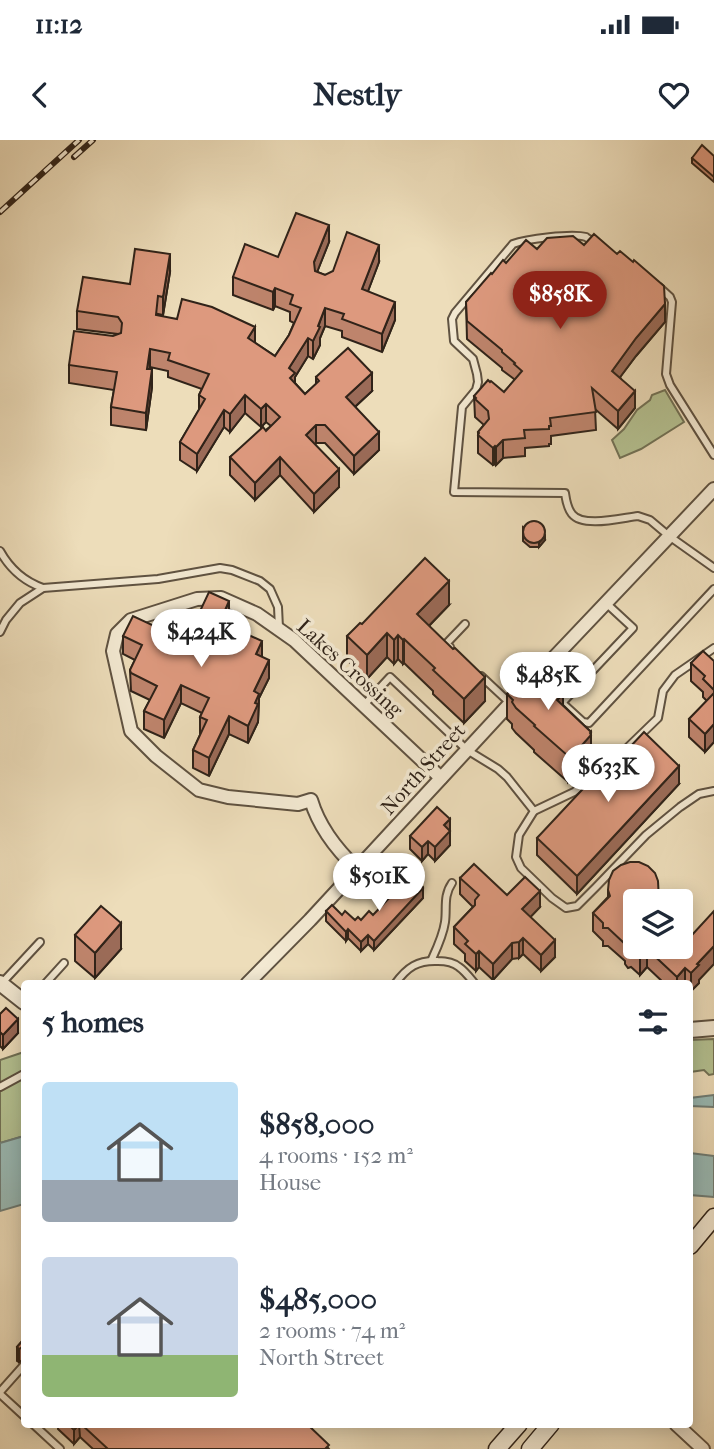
<!DOCTYPE html>
<html lang="en">
<head>
<meta charset="utf-8">
<style>
	:root { --surface:#fff; --page:#f2f2f3; --text:#1f2937; --muted:#747a83; --accent:#8f2418 }
	body { margin:0; font-family:"IM FELL French Canon",serif; background:var(--page); color:var(--text); height:100vh; display:flex; flex-direction:column; font-size:26px; white-space:nowrap }
	* { box-sizing:border-box; margin:0 }
	p { font-size:23px; color:var(--muted) }
	.icon { flex:none; width:38px; height:38px; fill:none; stroke:currentColor; stroke-width:2; stroke-linecap:round; stroke-linejoin:round }
	.map { position:relative; flex:1; overflow:hidden }
	.sheet { position:absolute; left:21px; top:840px; width:672px; height:448px; display:flex; flex-direction:column; background:var(--surface); border-radius:7px; box-shadow:0 4px 18px #0003 }
	.sheet>* { flex:none }
	.tools { position:absolute; left:623px; top:749px; display:grid; gap:14px }
	.tools a { display:grid; place-items:center; width:70px; height:70px; border-radius:7px; background:var(--surface); box-shadow:0 4px 18px #0003; font-size:35px }
	.price { position:absolute; translate:-50% -60px; padding:0 16px; border-radius:24px; background:#fff; color:#222; font-size:23px; line-height:46px; filter:drop-shadow(0 2px 4px #0008) }
	.price::after { content:''; position:absolute; left:50%; top:42px; width:21px; height:16px; margin-left:-10px; background:inherit; clip-path:polygon(0 0,100% 0,50% 100%) }
	.price.active { background:var(--accent); color:#fff }
	ul { padding:0; list-style:none }
	li { display:flex; align-items:center; gap:21px; height:175px; padding:0 21px }
	li span { display:grid; place-items:center; flex:none; width:196px; height:140px; border-radius:7px; color:#555 }
	li>.icon { margin-inline-start:auto }
	span .icon { width:84px; height:84px; fill:#fffc; stroke-width:1 }
	li b { font-size:30px }
	h2 { display:flex; justify-content:space-between; align-items:center; height:84px; padding:0 21px; font-size:30px }
	.status { display:flex; justify-content:space-between; align-items:center; height:49px; padding:0 35px; background:var(--surface); direction:ltr }
	.status svg { height:19px; fill:currentColor }
	header { display:flex; justify-content:space-between; align-items:center; height:91px; padding:0 21px; background:var(--surface); font-size:32px; font-weight:700 }
	.map>svg:first-child { display:block }
	.green { fill:#b5c292; stroke:#727256; stroke-width:2 }
	.water { fill:#9abbb6; stroke:#707e77; stroke-width:2 }
	.lines { fill:none; stroke-linecap:round; stroke-linejoin:round }
	.service-casing { stroke:#5f5241; stroke-width:10 }
	.minor-casing { stroke:#5f5241; stroke-width:16 }
	.tertiary-casing { stroke:#5f5241; stroke-width:18 }
	.secondary-casing { stroke:#302319; stroke-width:19 }
	.service { stroke:#f3e9d2; stroke-width:6 }
	.minor { stroke:#f3e9d2; stroke-width:12 }
	.tertiary { stroke:#f3e9d2; stroke-width:14 }
	.secondary { stroke:#f3e9d2; stroke-width:16 }
	.rail-casing { stroke:#302319; stroke-width:6 }
	.rail { stroke:#f3e9d2; stroke-width:3.5; stroke-dasharray:10; stroke-linecap:butt }
	.wall { fill:#be846c; stroke:#302319; stroke-width:2 }
	.shaded-wall { fill:#9b6b58; stroke:#302319; stroke-width:2 }
	.building { fill:#dd997e; stroke:#302319; stroke-width:2 }
	.labels { text-anchor:middle; stroke-width:7; stroke-linejoin:round; paint-order:stroke }
	.street-label { font-size:21px; fill:#302319; stroke:#f3e9d2 }
</style>
</head>
<body>
<div class="status"><b>11:12</b><svg viewBox="0 0 49 12"><path d="M0 12V9h3v3zM5 12V6h3v6zM10 12V3h3v9zM15 12V0h3v12zM26 1h20v11H26zM47 4h2v5h-2z"/></svg></div>
<header><svg class="icon" aria-label="back" viewBox="0 0 24 24"><path d="M15 5l-7 7 7 7"/></svg>Nestly<svg class="icon" aria-label="heart" viewBox="0 0 24 24"><path d="M12 20l-8-8c-3-5 5-10 8-4 3-6 11-1 8 4z"/></svg></header>
<div class="map">
<svg width="714" height="1309" viewBox="0 0 714 1309">
	<rect width="100%" height="100%" fill="#edddba"/>
	<filter id="stains"><feTurbulence type="fractalNoise" baseFrequency=".00286" numOctaves="4"/><feColorMatrix values="0 0 0 0 .2 0 0 0 0 .09 0 0 0 0 .02 0 0 0 .5 -.17"/></filter>
	<radialGradient id="worn" r=".72"><stop offset=".6" stop-color="#630" stop-opacity="0"/><stop offset="1" stop-color="#630" stop-opacity=".3"/></radialGradient>
	<g class="green">
		<path d="M665 250 684 282 641 309 620 318 612 300 624 289 637 270 650 260 652 255Z"/>
		<path d="M714 899V934L709 935 704 930 690 932V900Z"/>
		<path d="M24 912V996L0 1003V920Z"/>
	</g>
	<g class="water">
		<path d="M714 955V967L690 966V958Z"/>
		<path d="M24 996V1064L0 1071V1003Z"/>
		<path d="M690 1013 714 1016V1057L690 1055Z"/>
	</g>
	<g class="lines">
		<g class="service-casing">
			<g id="service">
				<path d="M595 104C595 103 587 98 586 97 572 93 526 99 513 104L455 173 452 179 454 201 473 219 477 234 478 242 476 250 462 267 454 352 565 353C566 360 567 368 572 374 583 388 621 378 638 376L650 380 669 396 714 428"/>
				<path d="M659 147 670 157 672 162 666 234 670 245 714 315"/>
				<path d="M0 411C10 429 23 441 43 448"/>
				<path d="M0 492 6 480 20 463 43 448 158 439 220 428 232 430 260 441 270 449 278 467 279 488"/>
				<path d="M450 507 446 504 465 484"/>
				<path d="M481 536 510 563"/>
				<path d="M559 560 583 582 589 583 714 449"/>
				<path d="M562 563 633 488 606 463"/>
				<path d="M364 565 390 537 467 610 498 629 507 637 534 671 519 695 516 717 521 728 552 758 566 768 577 766 596 747 646 695 680 667 699 654 714 651"/>
				<path d="M534 671 574 652 624 611 658 578 663 551 675 535 714 508"/>
				<path d="M431 821C437 808 443 796 445 782 447 768 443 756 452 743"/>
				<path d="M1 844 40 802"/>
				<path d="M45 844 64 823"/>
				<path d="M395 844C407 827 418 820 438 821 445 821 453 822 459 827 465 831 470 838 475 844"/>
				<path d="M0 947 24 934"/>
				<path d="M0 1252 24 1225"/>
				<path d="M0 1254 24 1276"/>
				<path d="M33 1284 60 1309"/>
			</g>
		</g>
		<g class="minor-casing">
			<g id="minor">
				<path d="M529 544 714 349"/>
				<path d="M357 729C337 710 319 687 311 660L298 664 228 657 199 650 156 616 131 591 113 511 117 494 131 480 197 459 221 458 257 474 294 500 441 638"/>
				<path d="M247 844 310 780 516 557"/>
				<path d="M676 1284 703 1309"/>
			</g>
		</g>
		<g class="tertiary-casing">
			<g id="tertiary">
				<path d="M0 843 24 862"/>
				<path d="M690 890 714 888"/>
			</g>
		</g>
		<g class="secondary-casing">
			<g id="secondary">
				<path d="M690 1106 714 1077"/>
				<path d="M497 1309 519 1284"/>
				<path d="M530 1309 551 1284"/>
			</g>
		</g>
		<use href="#service" class="service"/>
		<use href="#minor" class="minor"/>
		<use href="#tertiary" class="tertiary"/>
		<use href="#secondary" class="secondary"/>
		<g class="rail-casing">
			<g id="rail">
				<path d="M74 17 93 0"/>
				<path d="M0 72 79 0"/>
			</g>
		</g>
		<use href="#rail" class="rail"/>
	</g>
	<g class="wall">
		<path d="M714 16V42L692 23V18Z"/>
		<path d="M329 102 317 132 325 135 379 122 368 151 395 180 382 212 342 197V191L325 186 320 198V205L313 219 308 216 295 237V243L305 254 316 244V237L372 251 355 267 379 310 354 334 325 303H316L315 304 339 347 314 372 280 335 255 360 230 335V317L271 286 266 282 261 287 245 273 230 292 224 287 197 331 180 320V302L199 270V255L202 249 168 237V231L150 227 152 247 146 290 111 285V267L114 250 69 243V225L113 196 118 194 77 189V171L130 144 170 132 163 175 158 174V176L255 203 275 216 289 195 294 183 290 181V172L275 166 273 170 233 155V137L278 117Z"/>
		<path d="M537 109 665 182 636 216 620 237 635 268 618 289 595 269 596 290 551 296V304H549V306L525 308V316L503 318 496 325 495 324 493 325 478 313V292L484 285 475 277 474 256 504 252 514 241V239L502 230V228L467 199 466 162 492 134 506 123Z"/>
		<path d="M523 387 545 400 539 407H530L523 401Z"/>
		<path d="M449 465 429 486 485 561 464 583 433 554V551L404 523 403 524 398 519 394 524 387 517 367 539 347 520V496L362 484Z"/>
		<path d="M229 479 227 485 262 517 269 538 259 558 258 582 248 603 229 594 209 636 193 628V610L200 595V577L202 573 181 563 164 598 144 589V571L150 560 131 551 130 530 135 520 123 514V496L186 501Z"/>
		<path d="M714 521V602L705 612 689 597V579L707 561 703 557V552L691 541V523Z"/>
		<path d="M507 554 563 565 591 592V620L575 638 573 637 568 642 534 612V610L516 593 512 588V584L507 579Z"/>
		<path d="M599 640 679 644 577 754 537 715V698Z"/>
		<path d="M450 679V705L435 721 428 714 422 721 410 709V696Z"/>
		<path d="M460 738 540 767 530 777 555 817 541 831 523 814 519 818 512 819 493 840 479 827 476 831 465 821V814L454 804V787L473 767 460 754Z"/>
		<path d="M421 747 423 758 374 810 368 804 361 811 348 798 346 801 326 781V771L342 775 355 780H361L373 775Z"/>
		<path d="M608 750 635 807H681L699 840V843L691 851 690 849V844H665L647 827 640 835 631 827 628 828 625 824V821L608 806H603V801L593 791V773L608 757Z"/>
		<path d="M75 795 121 809 95 838 75 821Z"/>
		<path d="M0 874 18 893 3 909 0 906Z"/>
		<path d="M24 1199V1237L22 1235V1222L24 1219 19 1222 17 1221V1207Z"/>
		<path d="M58 1284H310L309 1286 329 1309H93L80 1297 74 1304 58 1289Z"/>
	</g>
	<g class="shaded-wall">
		<path d="M329 85V102L314 140V122Z"/>
		<path d="M379 105V122L362 167V149Z"/>
		<path d="M170 114V132L163 175V157Z"/>
		<path d="M275 148V166L273 170V152Z"/>
		<path d="M395 162V180L382 212V194Z"/>
		<path d="M665 164V182L636 216 612 248V231L636 198Z"/>
		<path d="M325 168V186L320 198V205L313 219V201Z"/>
		<path d="M255 187V205L248 198Z"/>
		<path d="M308 198V216L295 237V250L290 256 289 228Z"/>
		<path d="M150 209V227L147 247V229Z"/>
		<path d="M152 229V247L146 290V273Z"/>
		<path d="M372 233V251L346 275V257Z"/>
		<path d="M635 251V268L618 289V271Z"/>
		<path d="M245 255V273L230 292V274Z"/>
		<path d="M266 264V282L261 287V269Z"/>
		<path d="M224 270V287L197 331V314Z"/>
		<path d="M316 285V303L306 313V295Z"/>
		<path d="M379 292V310L354 334V316Z"/>
		<path d="M503 300V318L496 325V307Z"/>
		<path d="M495 306V324L493 325V308Z"/>
		<path d="M280 317V335L255 360V343Z"/>
		<path d="M339 329V347L314 372V354Z"/>
		<path d="M545 396V400L539 407V403Z"/>
		<path d="M449 441V465L417 498V474Z"/>
		<path d="M229 461V479L220 499V482Z"/>
		<path d="M387 493V517L367 539V515Z"/>
		<path d="M398 495V519L394 524V500Z"/>
		<path d="M404 499V523L403 524V500Z"/>
		<path d="M262 501V519L256 514Z"/>
		<path d="M269 520V538L259 558 258 582 248 603V586L254 551Z"/>
		<path d="M485 537V561L464 583V559Z"/>
		<path d="M181 545V563L164 598V580Z"/>
		<path d="M563 554V579L557 560Z"/>
		<path d="M229 576V594L209 636V618Z"/>
		<path d="M714 584V602L705 612V594Z"/>
		<path d="M591 592V620L575 638V613Z"/>
		<path d="M573 611V637L568 642V616Z"/>
		<path d="M679 626V644L577 754V736Z"/>
		<path d="M450 679V705L435 721V707L444 685Z"/>
		<path d="M428 701V714L422 721V707Z"/>
		<path d="M421 743V750L423 748V758L374 810V801Z"/>
		<path d="M540 751V767L522 786V769Z"/>
		<path d="M688 765V783L681 792V774Z"/>
		<path d="M121 783V809L95 838V813Z"/>
		<path d="M348 789V798L346 801V792Z"/>
		<path d="M368 795V804L361 811V802Z"/>
		<path d="M523 798V814L519 818V802Z"/>
		<path d="M555 800V817L541 831V815Z"/>
		<path d="M512 803V819L493 840V824Z"/>
		<path d="M714 806V824L699 840V843L691 851V833L697 824Z"/>
		<path d="M647 809V827L640 835V817Z"/>
		<path d="M479 811V827L476 831V814Z"/>
		<path d="M685 828V844H677V837Z"/>
		<path d="M18 879V893L3 909V895Z"/>
		<path d="M24 1206V1219L19 1222V1209Z"/>
		<path d="M79 1284 80 1297 74 1304V1290Z"/>
	</g>
	<g class="building">
		<path d="M702 5 714 16V37L692 18Z"/>
		<path d="M296 73 329 85 314 122 315 131 325 135 333 131 347 92 379 105 362 149 395 162 382 194 342 179 344 174 325 168 318 186 320 187 313 201 308 198 289 228 295 233 290 238 305 254 319 241 316 237 348 208 372 233 346 257 379 292 354 316 325 285H316L306 295 339 329 314 354 280 317 255 343 230 317 263 287 266 291 280 277 266 264 261 269 245 255 230 274 224 270 197 314 180 302 205 259 199 255 209 234 168 220 170 213 150 209 147 229H152L146 273 111 267 117 232 69 225 74 191 113 196 121 193 122 183 118 177 77 171 83 137 130 144 135 109 170 114 163 157 158 156 156 175 177 179 182 159 212 167 255 187 248 198 275 216 289 195 301 168 290 164 293 155 275 148 273 152 233 137 245 104 278 117Z"/>
		<path d="M594 94 617 114 620 111 633 122 634 120 664 146 665 164 636 198 612 231 635 251 618 271 592 248 596 272 550 278 551 286H549V289L524 290 525 298 503 300 496 307 495 306 493 308 478 295 479 293 478 292 489 279 488 271 475 259 476 258 474 256 488 240 490 242 491 241 504 252 522 231 514 224 515 223 502 212V210L467 181 466 162 491 133 492 134 503 120 506 123 526 100 537 109 547 98 573 96 584 105Z"/>
		<circle cx="534" cy="392" r="11"/>
		<path d="M425 418 449 441 417 474 453 509 455 508 485 537 464 559 433 530 435 528 404 499 403 500 398 495 394 500 387 493 367 515 347 496 360 483 362 484Z"/>
		<path d="M209 452 229 461 220 482 262 501 256 514 269 520 254 551 259 554 255 563 258 564 248 586 229 576 209 618 193 610 207 580 200 577 209 558 181 545 164 580 144 571 157 546 131 533 130 530 142 505 123 496 133 476 186 501Z"/>
		<path d="M703 511 714 521V550L703 539 705 536 691 523Z"/>
		<path d="M533 526 563 554 557 560 591 592 590 593 591 595 575 613 573 611 568 616 534 586 535 585 516 568 512 562 513 560 507 554Z"/>
		<path d="M714 553V584L705 594 689 579Z"/>
		<path d="M644 592 679 626 577 736 537 698 595 636 599 640Z"/>
		<path d="M437 667 450 679 444 685 450 691 435 707 428 701 422 707 410 696Z"/>
		<path d="M630 722H639L648 726 655 733 658 741 659 761H635V807H681L714 771V806L697 824 699 825 691 833 685 828 677 837 647 809 640 817 631 809 628 810 625 806V804L608 788H603V783L593 773 610 756 608 750 609 740 613 731 621 725Z"/>
		<path d="M474 724 507 755 525 737 540 751 522 769 555 800 541 815 523 798 519 802 512 803 493 824 479 811 476 814 465 804 468 801 454 787 475 765V760L479 755 460 738Z"/>
		<path d="M410 736 411 737 413 736 421 743 420 745 423 748 374 801 368 795 361 802 348 789 346 792 326 771 332 765 342 775 345 771 355 780 358 777 361 780 369 771 373 775Z"/>
		<path d="M669 757 673 761H665Z"/>
		<path d="M680 757 688 765 681 774V761H676Z"/>
		<path d="M101 766 121 783 95 813 75 795Z"/>
		<path d="M6 868 18 879 3 895 0 892V874Z"/>
		<path d="M24 1199V1206L19 1209 17 1207Z"/>
		<path d="M68 1284H79L74 1290Z"/>
		<path d="M81 1284H307L329 1305 325 1309H108Z"/>
	</g>
	<g class="labels">
		<g class="street-label">
			<text transform="translate(350 528) rotate(42)" y="7">Lakes Crossing</text>
			<text transform="translate(423 629) rotate(-48)" y="7">North Street</text>
		</g>
	</g>
	<rect width="100%" height="100%" filter="url(#stains)"/>
	<rect width="100%" height="100%" fill="url(#worn)"/>
</svg>
<div class="tools">
<a><svg class="icon" aria-label="layers" viewBox="0 0 24 24"><path d="M12 4l9 5-9 5-9-5zM3 14l9 5 9-5"/></svg></a>
</div>
<b class="price active" style="left:560px;top:191px">$858K</b>
<b class="price" style="left:201px;top:529px">$424K</b>
<b class="price" style="left:548px;top:572px">$485K</b>
<b class="price" style="left:608px;top:664px">$633K</b>
<b class="price" style="left:379px;top:773px">$501K</b>
<section class="sheet">
<h2>5 homes<svg class="icon" aria-label="filters" viewBox="0 0 24 24"><path d="M4 7h16M4 17h16"/><circle cx="9" cy="7" r="2"/><circle cx="15" cy="17" r="2"/></svg></h2>
<ul>
<li><span style="background:linear-gradient(#bfe0f5 70%,#9aa5b1 0)"><svg class="icon" aria-label="home" viewBox="0 0 24 24"><path d="M3 11l9-7 9 7M6 9v11h12V9"/></svg></span><div><b>$858,000</b><p>4 rooms · 152 m²</p><p>House</p></div></li>
<li><span style="background:linear-gradient(#c9d6e8 70%,#8fb573 0)"><svg class="icon" aria-label="home" viewBox="0 0 24 24"><path d="M3 11l9-7 9 7M6 9v11h12V9"/></svg></span><div><b>$485,000</b><p>2 rooms · 74 m²</p><p>North Street</p></div></li>
</ul>
</section>
</div>
</body>
</html>
